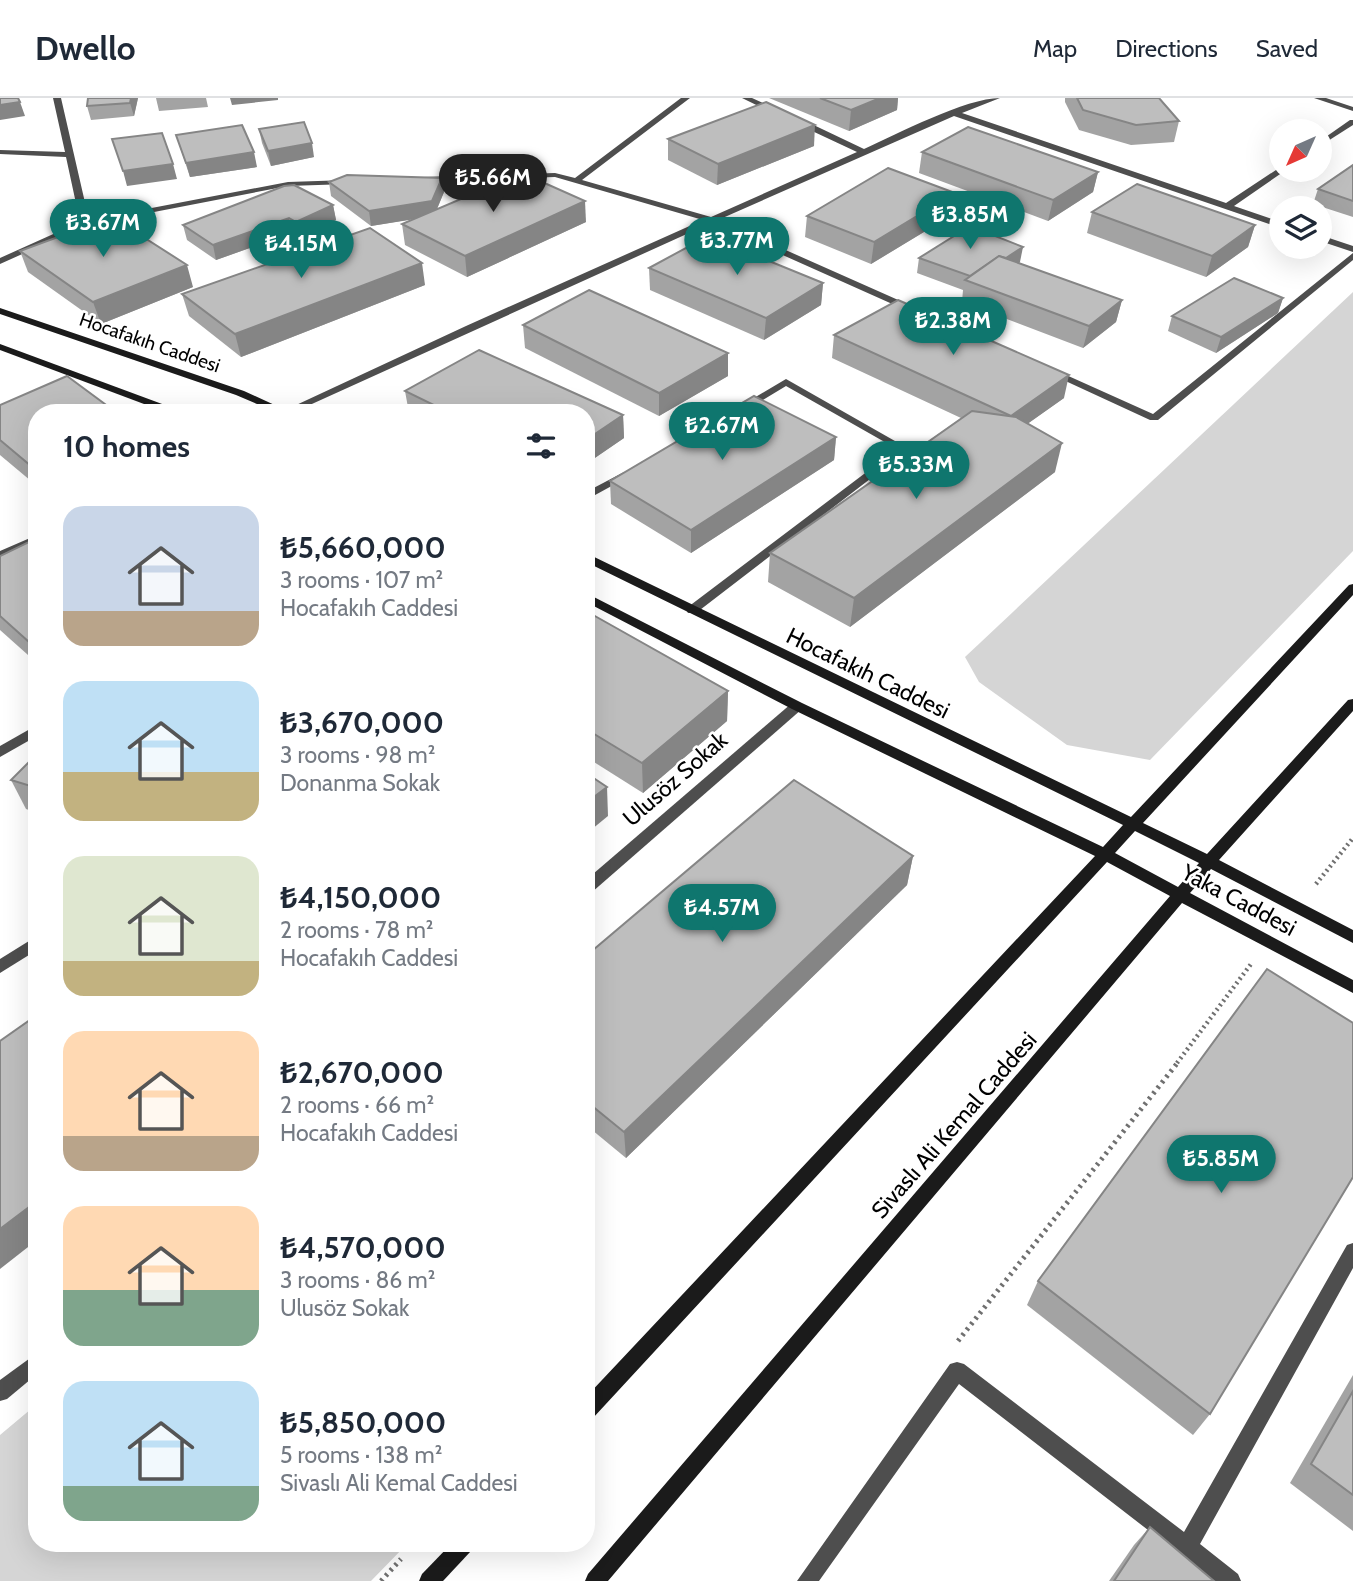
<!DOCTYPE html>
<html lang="en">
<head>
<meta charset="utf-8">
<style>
	:root { --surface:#fff; --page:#f2f2f3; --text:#1f2937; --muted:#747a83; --line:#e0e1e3; --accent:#0f766e }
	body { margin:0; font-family:Cabin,sans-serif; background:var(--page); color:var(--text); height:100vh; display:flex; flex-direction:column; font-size:26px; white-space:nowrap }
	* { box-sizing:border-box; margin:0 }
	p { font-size:23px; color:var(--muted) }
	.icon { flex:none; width:38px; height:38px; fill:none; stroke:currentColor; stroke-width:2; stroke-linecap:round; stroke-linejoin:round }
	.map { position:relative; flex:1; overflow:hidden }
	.sheet { position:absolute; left:28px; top:306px; width:567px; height:1148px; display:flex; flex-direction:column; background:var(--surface); border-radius:28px; box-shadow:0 7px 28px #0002 }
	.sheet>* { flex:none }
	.needle { width:46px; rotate:225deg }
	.tools { position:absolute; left:1269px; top:21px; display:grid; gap:14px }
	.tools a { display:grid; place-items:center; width:63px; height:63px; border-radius:50%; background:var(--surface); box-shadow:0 7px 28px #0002; font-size:35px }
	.price { position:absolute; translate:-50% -60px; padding:0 16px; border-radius:24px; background:var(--accent); color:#fff; font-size:23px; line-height:46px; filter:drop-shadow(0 2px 4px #0008) }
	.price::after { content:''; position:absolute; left:50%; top:42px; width:21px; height:16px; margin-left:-10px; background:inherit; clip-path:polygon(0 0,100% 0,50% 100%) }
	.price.on { background:#222; color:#fff }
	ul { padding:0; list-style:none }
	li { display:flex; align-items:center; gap:21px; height:175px; padding:0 35px }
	li span { display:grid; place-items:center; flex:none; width:196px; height:140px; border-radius:21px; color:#555 }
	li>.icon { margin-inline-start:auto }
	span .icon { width:84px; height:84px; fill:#fffc; stroke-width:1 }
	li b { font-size:30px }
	h2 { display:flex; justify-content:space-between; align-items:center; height:84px; padding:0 35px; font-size:30px }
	header { display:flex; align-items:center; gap:42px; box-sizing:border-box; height:98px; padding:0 35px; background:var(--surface); border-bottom:2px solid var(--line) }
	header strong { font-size:33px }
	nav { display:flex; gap:38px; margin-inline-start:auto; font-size:24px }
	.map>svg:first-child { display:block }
	.green { fill:#d5d5d5 }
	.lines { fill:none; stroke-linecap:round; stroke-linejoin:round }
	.path-far1 { stroke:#707070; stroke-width:4.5; stroke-dasharray:2 3.5; stroke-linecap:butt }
	.path { stroke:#707070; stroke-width:5; stroke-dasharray:2.5 4.5; stroke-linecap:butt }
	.street { fill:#4e4e4e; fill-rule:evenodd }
	.secondary { fill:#1b1b1b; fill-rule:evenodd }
	.wall { fill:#a3a3a3 }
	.shaded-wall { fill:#858585 }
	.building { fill:#bebebe; stroke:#858585; stroke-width:2 }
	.labels { text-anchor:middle; stroke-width:5; stroke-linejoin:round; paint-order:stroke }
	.far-street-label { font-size:19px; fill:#000; stroke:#fff }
	.street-label { font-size:23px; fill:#000; stroke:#fff }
</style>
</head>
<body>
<header>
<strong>Dwello</strong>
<nav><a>Map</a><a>Directions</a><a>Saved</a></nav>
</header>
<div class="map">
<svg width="1353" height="1483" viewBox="0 0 1353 1483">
	<rect width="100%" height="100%" fill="#fff"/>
	<g class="green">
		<path d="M1353 194V453L1150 662 1067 647 979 584 965 559Z"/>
		<path d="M37 1306V1446H407L371 1483H0V1337Z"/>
	</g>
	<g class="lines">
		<g class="path-far1">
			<path d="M1316 786 1353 740"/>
			<path d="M1177 965 1251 866"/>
		</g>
		<g class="path">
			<path d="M958 1243 1179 963"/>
			<path d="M381 1483 401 1461"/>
		</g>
		<g class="street">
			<path d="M53 0H61L89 122 288 84 348 82 352 84 348 86 288 88 87 127 0 166V160L80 124 66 59 0 56V52L65 54Z"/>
			<path d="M681 0H690L582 82 711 119 857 54 795 25V21H801L864 51C897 36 966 0 1000 0L962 15 1226 105 1279 70 1286 72 1234 108 1281 124V130L954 18 718 122 914 209V213H908L711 125 292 315H279L466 228 703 122 555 79 424 83 420 81 424 79 555 75 575 80Z"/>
			<path d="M742 0H752L780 13 773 15Z"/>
			<path d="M1314 0H1326L1353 9V13Z"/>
			<path d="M1350 22H1353V27L1320 48V43Z"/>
			<path d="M1320 137 1353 148V154L1320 143Z"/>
			<path d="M1353 155V162L1158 322H1150L1046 274 1055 272 1153 316Z"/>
			<path d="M786 281 909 351 696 515H688L686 512 688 509 897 351 786 288 746 312 737 310Z"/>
			<path d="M624 374 629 377 628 379 586 402V394Z"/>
			<path d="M37 437V444L0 461V453Z"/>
			<path d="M797 604 803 608 802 611 591 795 586 797V782L792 605Z"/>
			<path d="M37 627V638L0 659V648Z"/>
			<path d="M37 838V852L0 875V861Z"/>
			<path d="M1353 1145V1170L1200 1446 1238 1476 1241 1483H1214L959 1286 819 1483H797L950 1266 957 1264 964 1266 1184 1434 1347 1147Z"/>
			<path d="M37 1255V1276L7 1301 0 1303V1282Z"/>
		</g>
		<g class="secondary">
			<path d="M0 210 244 293 292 315H278L236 297 0 216Z"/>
			<path d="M0 246 181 313 182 315H168L0 252Z"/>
			<path d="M586 455 1131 719 1349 487 1353 486V497L1143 725 1207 756 1348 602 1353 601V613L1219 762 1353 832V845L1211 771 1190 795 1353 882V895L1182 805 608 1483H585L588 1476 1170 798 1107 764 593 1320 586 1322V1299L1095 758 792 611 586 504V495L802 605 1103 749 1123 727 586 464ZM1135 733 1199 765 1178 789 1115 755Z"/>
			<path d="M451 1446H474L471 1453 443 1483H419L422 1476Z"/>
		</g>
	</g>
	<g class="wall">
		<path d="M88 0H138L134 18 91 22 87 8Z"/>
		<path d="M156 0H206L208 9 159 13Z"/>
		<path d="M769 0H898L897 12 849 33Z"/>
		<path d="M1065 0H1159L1179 23 1174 44 1131 47 1079 32 1065 4Z"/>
		<path d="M259 31 314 59 271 68 262 45Z"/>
		<path d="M176 37 257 69 190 79Z"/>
		<path d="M668 41 814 48 717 87 668 62Z"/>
		<path d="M922 54 1098 74 1093 94 1048 123 919 75Z"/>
		<path d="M1353 67V119L1313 106 1318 91Z"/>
		<path d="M442 80 444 94 437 111 586 124 467 179 405 147 402 126 413 121 371 128 331 98 329 84Z"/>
		<path d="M955 95 952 117 871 166 805 139 807 118Z"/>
		<path d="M333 107 336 122 299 139 292 135 216 162 187 142 183 127Z"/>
		<path d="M1092 114 1255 127 1248 149 1206 179 1087 135Z"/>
		<path d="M20 153 193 189 101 226 28 174Z"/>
		<path d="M919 160 1020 164 1019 165 1122 202 1116 224 1083 250 962 204 963 192 917 175Z"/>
		<path d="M649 170 823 185 821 207 764 242 650 192Z"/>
		<path d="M425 187 241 259 189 218 182 196Z"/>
		<path d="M1283 200 1278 215 1216 255 1168 233 1172 218Z"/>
		<path d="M523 227 728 255V278L659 318 525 250Z"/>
		<path d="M834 237 1064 300 1027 326 1055 374 850 529 768 484 770 455 961 320 832 260Z"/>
		<path d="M479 252 623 317 624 340 586 366V315H409L405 293Z"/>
		<path d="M0 307 37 315V388L0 357Z"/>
		<path d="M836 339 834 362 691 455 611 406 610 383Z"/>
		<path d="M37 440V565L0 532V458Z"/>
		<path d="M586 513 728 593 727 623 643 695 586 659Z"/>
		<path d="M37 656V715L26 711 11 682Z"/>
		<path d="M913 758 907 787 626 1060 586 1027V858Z"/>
		<path d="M1038 1183 1210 1316 1193 1337 1027 1207Z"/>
		<path d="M1353 1277V1433L1290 1385Z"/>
		<path d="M1150 1429 1214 1483H1109L1134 1447Z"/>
	</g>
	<g class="shaded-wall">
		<path d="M131 0H138L134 18 130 5Z"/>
		<path d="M230 0H278V2L232 7Z"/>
		<path d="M880 0H898L897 12 849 33 851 12Z"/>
		<path d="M20 4 25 18 0 22V7Z"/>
		<path d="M815 27 814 48 717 87 718 66Z"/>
		<path d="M312 45 314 59 271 68 268 53Z"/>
		<path d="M254 54 257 69 190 79 186 65Z"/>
		<path d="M173 66 177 81 127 88 123 73Z"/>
		<path d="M1098 74 1093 94 1048 123 1053 102Z"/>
		<path d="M442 80 444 94 434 118 371 128 369 113Z"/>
		<path d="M955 95 952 117 871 166 874 144Z"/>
		<path d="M585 103 586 124 467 179 465 158Z"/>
		<path d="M333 107 336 122 299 139 296 124Z"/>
		<path d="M289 120 292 135 216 162 213 147Z"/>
		<path d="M1255 127 1248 149 1206 179 1212 158Z"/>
		<path d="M1023 149 1020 164 983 188 975 180Z"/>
		<path d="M422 165 425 187 241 259 235 236Z"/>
		<path d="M187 167 193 189 101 226 93 204Z"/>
		<path d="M823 185 821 207 764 242 766 220Z"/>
		<path d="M1283 200 1278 215 1216 255 1221 239Z"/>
		<path d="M1122 202 1116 224 1083 250 1089 228Z"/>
		<path d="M728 255V278L659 318V295Z"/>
		<path d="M1069 277 1064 300 1006 341 1011 318Z"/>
		<path d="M623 317 624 340 586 366V342Z"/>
		<path d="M836 339 834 362 691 455V432Z"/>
		<path d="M1062 345 1055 374 850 529 854 500Z"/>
		<path d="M37 540V562L29 544Z"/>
		<path d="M728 593 727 623 643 695 642 665Z"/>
		<path d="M607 689 608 718 586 736V705Z"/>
		<path d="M913 758 907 787 626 1060 624 1034Z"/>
		<path d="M37 1103V1142L0 1171V1131Z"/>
	</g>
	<g class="building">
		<path d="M0 0H18L20 4 0 7Z"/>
		<path d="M88 0H131L130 5 87 8Z"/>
		<path d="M820 0H880L851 12Z"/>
		<path d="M1077 0H1159L1179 23 1136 27 1083 12Z"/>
		<path d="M766 4 815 27 718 66 668 41Z"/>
		<path d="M304 24 312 45 268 53 259 31Z"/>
		<path d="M242 27 254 54 186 65 176 37Z"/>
		<path d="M968 29 1098 74 1053 102 922 54Z"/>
		<path d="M162 35 173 66 123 73 112 41Z"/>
		<path d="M1353 67V103L1318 91Z"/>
		<path d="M888 70 955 95 874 144 807 118Z"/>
		<path d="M522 75 585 103 465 158 402 126Z"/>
		<path d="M347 77 442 80 432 103 369 113 329 84Z"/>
		<path d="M1137 86 1255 127 1212 158 1092 114Z"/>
		<path d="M294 87 333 107 296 124 289 120 213 147 183 127 284 88Z"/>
		<path d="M112 119 187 167 93 204 20 153Z"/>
		<path d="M970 128 1023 149 1006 160 999 158 970 178 919 160Z"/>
		<path d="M370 130 422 165 235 236 182 196Z"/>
		<path d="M708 138 823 185 766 220 649 170Z"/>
		<path d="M999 158 1122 202 1089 228 965 182Z"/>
		<path d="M1234 180 1283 200 1221 239 1172 218Z"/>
		<path d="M589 192 728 255 659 295 523 227Z"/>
		<path d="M898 202 1069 277 1011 318 834 237Z"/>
		<path d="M479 252 623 317 586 342V315H450L405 293Z"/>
		<path d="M67 278 117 315H37V373L0 342V307Z"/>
		<path d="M754 298 836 339 691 432 610 383Z"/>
		<path d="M972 313 1016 319 1062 345 854 500 770 455Z"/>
		<path d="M37 440V540L29 544 0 518V458Z"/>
		<path d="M586 513 728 593 642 665 586 631Z"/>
		<path d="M37 656V690L11 682Z"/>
		<path d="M586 675 607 689 586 705Z"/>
		<path d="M794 682 913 758 624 1034 586 1003V858Z"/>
		<path d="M1267 871 1353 925V1079L1210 1316 1038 1183Z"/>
		<path d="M37 917V1103L0 1131V943Z"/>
		<path d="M1353 1293V1397L1311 1366Z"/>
		<path d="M1150 1429 1214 1483H1114Z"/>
	</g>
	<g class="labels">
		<g class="far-street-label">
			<text transform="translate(150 244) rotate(19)" y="7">Hocafakıh Caddesi</text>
		</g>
		<g class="street-label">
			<text transform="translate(868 575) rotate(26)" y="8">Hocafakıh Caddesi</text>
			<text transform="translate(675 681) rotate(-41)" y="8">Ulusöz Sokak</text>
			<text transform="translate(1239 802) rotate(28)" y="8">Yaka Caddesi</text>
			<text transform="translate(954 1027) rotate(-49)" y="8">Sivaslı Ali Kemal Caddesi</text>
		</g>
	</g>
</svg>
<div class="tools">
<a><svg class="needle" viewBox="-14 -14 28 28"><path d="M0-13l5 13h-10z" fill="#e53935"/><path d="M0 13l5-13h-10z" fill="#747a83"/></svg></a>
<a><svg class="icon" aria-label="layers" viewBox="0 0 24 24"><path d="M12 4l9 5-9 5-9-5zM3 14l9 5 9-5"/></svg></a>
</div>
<b class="price on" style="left:493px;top:116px">₺5.66M</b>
<b class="price" style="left:970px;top:153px">₺3.85M</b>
<b class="price" style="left:103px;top:161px">₺3.67M</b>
<b class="price" style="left:737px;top:179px">₺3.77M</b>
<b class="price" style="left:301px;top:182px">₺4.15M</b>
<b class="price" style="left:953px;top:259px">₺2.38M</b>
<b class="price" style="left:722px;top:364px">₺2.67M</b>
<b class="price" style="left:916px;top:403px">₺5.33M</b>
<b class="price" style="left:722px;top:846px">₺4.57M</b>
<b class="price" style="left:1221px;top:1097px">₺5.85M</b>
<section class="sheet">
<h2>10 homes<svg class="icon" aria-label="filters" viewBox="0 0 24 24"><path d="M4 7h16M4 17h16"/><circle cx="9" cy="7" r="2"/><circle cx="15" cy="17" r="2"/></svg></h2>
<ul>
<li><span style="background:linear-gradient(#c9d6e8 75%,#b9a48a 0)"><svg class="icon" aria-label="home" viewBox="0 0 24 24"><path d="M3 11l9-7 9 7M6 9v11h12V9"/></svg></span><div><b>₺5,660,000</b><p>3 rooms · 107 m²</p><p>Hocafakıh Caddesi</p></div></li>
<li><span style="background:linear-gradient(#bfe0f5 65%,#c2b280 0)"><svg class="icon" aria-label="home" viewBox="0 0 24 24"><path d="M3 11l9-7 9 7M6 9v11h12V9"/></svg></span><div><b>₺3,670,000</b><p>3 rooms · 98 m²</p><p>Donanma Sokak</p></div></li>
<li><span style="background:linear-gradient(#dfe7d0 75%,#c2b280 0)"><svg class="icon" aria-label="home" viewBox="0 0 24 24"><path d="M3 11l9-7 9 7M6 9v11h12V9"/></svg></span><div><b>₺4,150,000</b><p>2 rooms · 78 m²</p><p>Hocafakıh Caddesi</p></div></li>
<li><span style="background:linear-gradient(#ffd9b3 75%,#b9a48a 0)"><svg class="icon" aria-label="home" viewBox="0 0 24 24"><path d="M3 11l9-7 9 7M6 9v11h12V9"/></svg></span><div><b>₺2,670,000</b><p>2 rooms · 66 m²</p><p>Hocafakıh Caddesi</p></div></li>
<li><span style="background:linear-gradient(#ffd9b3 60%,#7fa58c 0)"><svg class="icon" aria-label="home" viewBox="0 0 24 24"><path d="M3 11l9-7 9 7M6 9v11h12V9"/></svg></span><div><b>₺4,570,000</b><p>3 rooms · 86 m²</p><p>Ulusöz Sokak</p></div></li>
<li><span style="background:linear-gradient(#bfe0f5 75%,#7fa58c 0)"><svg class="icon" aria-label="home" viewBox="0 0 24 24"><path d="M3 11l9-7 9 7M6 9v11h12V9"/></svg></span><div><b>₺5,850,000</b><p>5 rooms · 138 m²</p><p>Sivaslı Ali Kemal Caddesi</p></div></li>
</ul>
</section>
</div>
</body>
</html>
